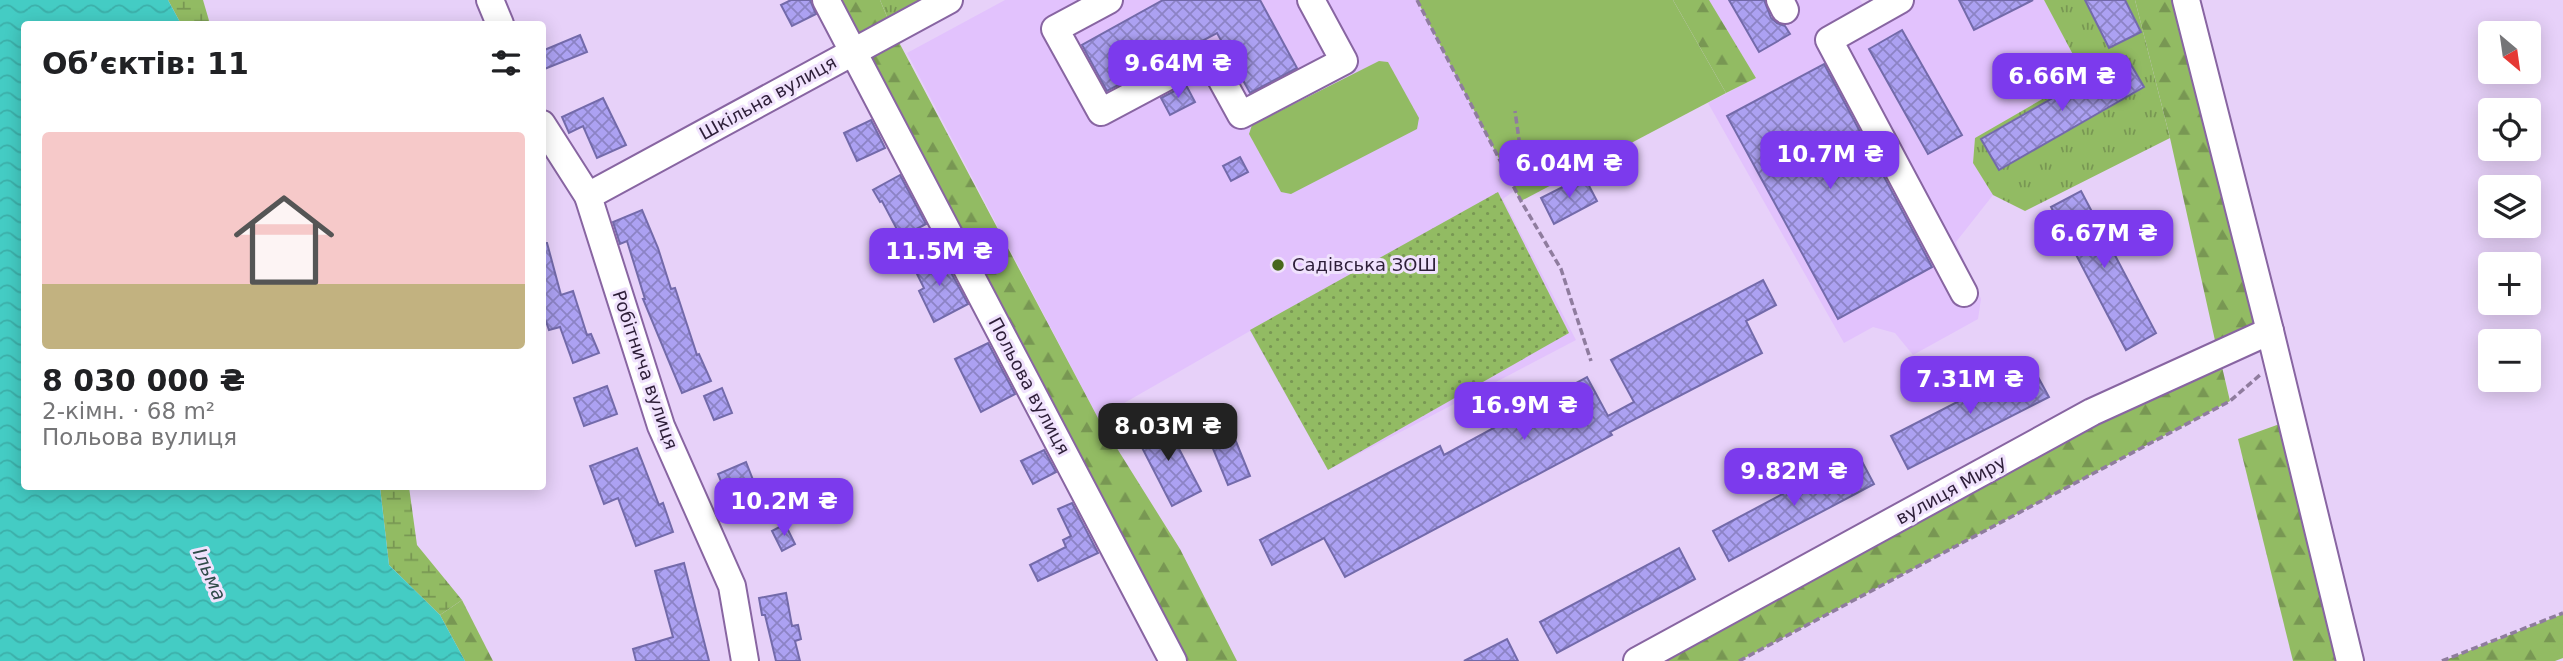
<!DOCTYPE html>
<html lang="uk">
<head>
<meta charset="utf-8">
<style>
	:root { --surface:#fff; --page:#f2f2f2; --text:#202124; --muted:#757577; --accent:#7c3aed }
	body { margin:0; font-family:"DejaVu Sans",sans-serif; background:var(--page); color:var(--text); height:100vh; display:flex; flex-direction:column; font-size:26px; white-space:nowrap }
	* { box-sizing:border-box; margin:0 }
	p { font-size:23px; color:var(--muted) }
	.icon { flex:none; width:38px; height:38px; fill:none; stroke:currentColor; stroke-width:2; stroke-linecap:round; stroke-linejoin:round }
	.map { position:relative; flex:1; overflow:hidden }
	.sheet { position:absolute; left:21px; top:21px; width:525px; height:469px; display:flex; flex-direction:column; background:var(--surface); border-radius:7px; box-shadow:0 4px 18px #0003 }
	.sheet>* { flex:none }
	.needle { width:46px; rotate:151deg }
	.buttons { position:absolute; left:2478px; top:21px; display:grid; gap:14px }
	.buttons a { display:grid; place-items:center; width:63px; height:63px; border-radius:7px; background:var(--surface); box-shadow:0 4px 18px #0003; font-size:35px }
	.price { position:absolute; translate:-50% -60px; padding:0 16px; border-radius:14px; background:var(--accent); color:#fff; font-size:23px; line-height:46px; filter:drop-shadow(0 2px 4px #0008) }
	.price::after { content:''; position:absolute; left:50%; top:42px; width:21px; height:16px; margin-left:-10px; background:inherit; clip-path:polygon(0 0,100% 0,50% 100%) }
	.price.current { background:#222; color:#fff }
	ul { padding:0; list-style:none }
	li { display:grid; align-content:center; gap:14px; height:371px; padding:0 21px }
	li span { display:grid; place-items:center; height:217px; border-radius:7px; color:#555 }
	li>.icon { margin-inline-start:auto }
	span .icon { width:126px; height:126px; fill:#fffc; stroke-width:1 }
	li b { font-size:30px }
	h2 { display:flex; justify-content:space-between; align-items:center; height:84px; padding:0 21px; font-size:30px }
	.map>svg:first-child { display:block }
	.built { fill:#e2c2fd }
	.grass { fill:url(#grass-tufts) }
	.forest { fill:url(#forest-firs) }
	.wetland { fill:url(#wetland-marsh) }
	.garden { fill:url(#garden-dots) }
	.pitch { fill:#92bb63 }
	.water { fill:url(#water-waves) }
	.building { fill:url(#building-cross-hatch); stroke:#736aaa; stroke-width:2 }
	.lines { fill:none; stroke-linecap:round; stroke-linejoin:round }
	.minor-casing { stroke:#8865a2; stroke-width:30 }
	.path { stroke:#8f7c9e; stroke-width:3.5; stroke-dasharray:7 3.5; stroke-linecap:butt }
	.minor { stroke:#fff; stroke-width:26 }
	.poi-dot { fill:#48681d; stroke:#f0e2fd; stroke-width:2.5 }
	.labels { text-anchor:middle; stroke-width:6; stroke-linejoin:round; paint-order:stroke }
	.street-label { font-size:18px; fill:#2d1e38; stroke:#f0e2fd }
	.poi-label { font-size:18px; fill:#2d1e38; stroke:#f0e2fd; text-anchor:start }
	.water-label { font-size:19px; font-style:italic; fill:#304c4a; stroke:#f0e2fd }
</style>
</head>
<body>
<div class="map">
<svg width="2563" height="661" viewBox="0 0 2563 661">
	<defs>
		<pattern id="grass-tufts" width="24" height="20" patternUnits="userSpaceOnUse" patternTransform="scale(1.75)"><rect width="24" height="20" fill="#92bb63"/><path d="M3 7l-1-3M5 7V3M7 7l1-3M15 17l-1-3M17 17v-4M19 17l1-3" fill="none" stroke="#789753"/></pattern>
		<pattern id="forest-firs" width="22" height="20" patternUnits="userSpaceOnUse" patternTransform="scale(1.75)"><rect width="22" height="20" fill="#92bb63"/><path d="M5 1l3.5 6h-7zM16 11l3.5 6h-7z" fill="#789753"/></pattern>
		<pattern id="wetland-marsh" width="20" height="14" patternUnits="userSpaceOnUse" patternTransform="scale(1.75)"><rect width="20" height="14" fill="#92bb63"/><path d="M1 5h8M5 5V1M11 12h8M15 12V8" fill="none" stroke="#789753"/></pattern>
		<pattern id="garden-dots" width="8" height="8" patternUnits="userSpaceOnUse" patternTransform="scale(1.75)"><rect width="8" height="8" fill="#92bb63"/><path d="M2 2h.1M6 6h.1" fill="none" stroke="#789753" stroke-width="1.8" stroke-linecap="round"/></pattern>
		<pattern id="water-waves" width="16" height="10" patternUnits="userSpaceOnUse" patternTransform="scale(1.75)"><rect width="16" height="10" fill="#44ccc4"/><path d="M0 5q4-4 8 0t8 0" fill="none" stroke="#3cafa9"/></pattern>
		<pattern id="building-cross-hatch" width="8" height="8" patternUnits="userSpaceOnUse" patternTransform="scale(1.75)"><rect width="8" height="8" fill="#aca1f2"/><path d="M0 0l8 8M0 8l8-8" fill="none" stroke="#8c83c5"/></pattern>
	</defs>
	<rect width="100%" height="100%" fill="#e7d1f9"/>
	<g class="built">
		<path d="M1005 0H1417L1518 188 1503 199 1576 340 1328 470 1250 331 1098 418 907 53Z"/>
		<path d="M1709 0H1860L1865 7 1877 0H2044L2078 64 2072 82 1975 138 1973 163 1993 195 1956 242 1981 299 1978 319 1913 355 1895 333 1873 327 1844 343 1708 103 1756 78Z"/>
	</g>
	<g class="grass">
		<path d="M880 0H949L893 31Z"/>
		<path d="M2044 0H2135L2170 138 2025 211 1993 195 1973 163 1975 138 2072 82 2078 64Z"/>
	</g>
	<g class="forest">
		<path d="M830 0H880L893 31 1098 418 1180 549 1237 661H1175Z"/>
		<path d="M1673 0H1709L1756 78 1726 93Z"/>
		<path d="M2135 0H2186L2270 331 2219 354 2230 401 1739 661H1637L2218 354 2170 138Z"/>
		<path d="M2291 420 2350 661H2293L2238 439Z"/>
		<path d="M462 600 493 661H465L440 615Z"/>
		<path d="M2563 614V658L2555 661H2443Z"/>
	</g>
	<g class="wetland">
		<path d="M168 0H203L210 24H181Z"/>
		<path d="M380 487H409L417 545 462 600 440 615 389 565Z"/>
	</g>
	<path class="garden" d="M1498 192 1569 333 1328 470 1250 330Z"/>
	<g class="pitch">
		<path d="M1417 0H1673L1726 93 1521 201Z"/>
		<path d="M1379 61 1388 62 1419 118 1417 129 1291 194 1281 192 1249 134 1252 125Z"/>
	</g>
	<path class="water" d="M0 0H168L181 24H24V486L380 487 389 565 440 615 465 661H0Z"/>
	<g class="building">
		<path d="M791 0H810L816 14 792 26 781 5Z"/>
		<path d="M1163 0H1260L1297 68 1250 93 1217 33 1107 91 1082 45Z"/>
		<path d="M1729 0H1764L1771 18 1777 23 1785 26 1790 34 1759 52Z"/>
		<path d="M1959 0H2033L1974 30Z"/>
		<path d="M2085 0H2125L2141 32 2109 48Z"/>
		<path d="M1902 30 1962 135 1928 154 1869 49Z"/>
		<path d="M580 35 587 52 542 70V51Z"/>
		<path d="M2126 56 2144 87 1999 170 1981 139Z"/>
		<path d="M1824 64 1932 267 1838 319 1727 116Z"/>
		<path d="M1186 85 1195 102 1170 115 1161 98Z"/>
		<path d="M603 98 626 145 597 158 583 126 569 133 562 117Z"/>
		<path d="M871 120 885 148 857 161 844 133Z"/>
		<path d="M1240 157 1248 172 1231 181 1223 166Z"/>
		<path d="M900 175 926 224 901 237 882 201 880 202 873 190Z"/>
		<path d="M1584 176 1597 201 1554 224 1541 198Z"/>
		<path d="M2081 191 2156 333 2126 350 2051 207Z"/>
		<path d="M642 210 658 248 671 289 675 288 697 355 699 354 711 381 682 393 643 299H645L627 241 620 244 613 222Z"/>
		<path d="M542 243H547L561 295 573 291 587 335 591 334 599 353 573 363 560 327 549 330 542 310Z"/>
		<path d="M940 252 968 304 934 322 919 291 924 288 913 266Z"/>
		<path d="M1763 280 1776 305 1746 321 1762 353 1610 432 1612 435 1345 577 1324 538 1272 565 1260 540 1440 446 1444 455 1587 377 1608 416 1634 402 1611 360Z"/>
		<path d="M988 343 1015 394 981 412 955 359Z"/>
		<path d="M2031 364 2049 397 1908 469 1891 436Z"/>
		<path d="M607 386 617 414 584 426 574 398Z"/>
		<path d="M722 388 732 413 714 420 704 396Z"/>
		<path d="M1224 412 1250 476 1228 485 1202 422Z"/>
		<path d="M1164 420 1201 491 1172 506 1135 434Z"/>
		<path d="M637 448 659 505 663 503 673 532 636 546 618 498 604 504 590 466Z"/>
		<path d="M1044 450 1056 472 1033 484 1021 461Z"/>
		<path d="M1858 454 1874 484 1729 561 1713 531Z"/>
		<path d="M746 462 755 485 727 496 718 474Z"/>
		<path d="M1072 503 1098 553 1038 581 1030 565 1066 547 1063 540 1071 536 1058 509Z"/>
		<path d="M785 524 795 544 782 551 772 531Z"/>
		<path d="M1679 548 1695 579 1557 653 1540 622Z"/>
		<path d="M684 563 709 661H636L633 649 673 637 655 571Z"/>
		<path d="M786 593 792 626 798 625 801 639 795 641 800 661H776L765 615H762L759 598Z"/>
		<path d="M1507 639 1518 661H1464Z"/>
	</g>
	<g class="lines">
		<g class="minor-casing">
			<g id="minor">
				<path d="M490 0 500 24"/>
				<path d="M826 0 1173 661"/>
				<path d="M1109 0 1055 29 1101 112 1208 55 1241 115 1344 61 1311 0"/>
				<path d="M1780 0 1785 10"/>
				<path d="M1900 0 1829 40 1964 293"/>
				<path d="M2186 0 2270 331 2350 661"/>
				<path d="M542 124 588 196 661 426 732 586 745 661"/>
				<path d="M588 196 949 0"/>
				<path d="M1637 661 2092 412 2270 331"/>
			</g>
		</g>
		<g class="path">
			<path d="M1417 0 1521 201 1561 269 1591 361"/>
			<path d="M1512 184 1522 161 1515 111"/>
			<path d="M1739 661 2230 401 2260 375"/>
			<path d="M2442 661 2563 613"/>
		</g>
		<use href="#minor" class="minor"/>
	</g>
	<circle class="poi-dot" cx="1278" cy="265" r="7"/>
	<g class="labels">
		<g class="street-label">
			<text transform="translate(768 98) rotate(-29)" y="6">Шкільна вулиця</text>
			<text transform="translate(645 370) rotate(71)" y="6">Робітнича вулиця</text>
			<text transform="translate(1029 386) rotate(62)" y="6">Польова вулиця</text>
			<text transform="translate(1951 490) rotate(-29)" y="6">вулиця Миру</text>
		</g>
		<g class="poi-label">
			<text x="1292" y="271">Садівська ЗОШ</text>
		</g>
		<g class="water-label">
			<text transform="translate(210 574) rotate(66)" y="7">Ільма</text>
		</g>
	</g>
</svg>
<div class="buttons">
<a><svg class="needle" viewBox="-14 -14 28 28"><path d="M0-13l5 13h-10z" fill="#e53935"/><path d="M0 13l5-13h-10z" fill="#757577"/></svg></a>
<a><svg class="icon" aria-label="locate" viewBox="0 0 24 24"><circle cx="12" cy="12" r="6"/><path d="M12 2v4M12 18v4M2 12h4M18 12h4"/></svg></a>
<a><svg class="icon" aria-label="layers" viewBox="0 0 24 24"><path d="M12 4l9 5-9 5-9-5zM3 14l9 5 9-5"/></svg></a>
<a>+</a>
<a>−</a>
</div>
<b class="price" style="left:1178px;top:100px">9.64M ₴</b>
<b class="price" style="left:2062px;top:113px">6.66M ₴</b>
<b class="price" style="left:1830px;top:191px">10.7M ₴</b>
<b class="price" style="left:1569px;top:200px">6.04M ₴</b>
<b class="price" style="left:2104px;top:270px">6.67M ₴</b>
<b class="price" style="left:939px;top:288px">11.5M ₴</b>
<b class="price" style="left:1970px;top:416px">7.31M ₴</b>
<b class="price" style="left:1524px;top:442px">16.9M ₴</b>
<b class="price current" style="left:1168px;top:463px">8.03M ₴</b>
<b class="price" style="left:1794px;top:508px">9.82M ₴</b>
<b class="price" style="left:784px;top:538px">10.2M ₴</b>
<section class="sheet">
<h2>Об’єктів: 11<svg class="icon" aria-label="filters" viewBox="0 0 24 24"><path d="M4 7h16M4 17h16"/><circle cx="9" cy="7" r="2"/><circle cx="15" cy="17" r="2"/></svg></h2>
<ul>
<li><span style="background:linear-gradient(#f6c9c9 70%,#c2b280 0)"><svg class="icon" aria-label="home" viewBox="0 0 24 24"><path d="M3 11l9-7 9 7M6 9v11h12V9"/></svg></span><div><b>8 030 000 ₴</b><p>2-кімн. · 68 m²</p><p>Польова вулиця</p></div></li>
</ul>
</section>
</div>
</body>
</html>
